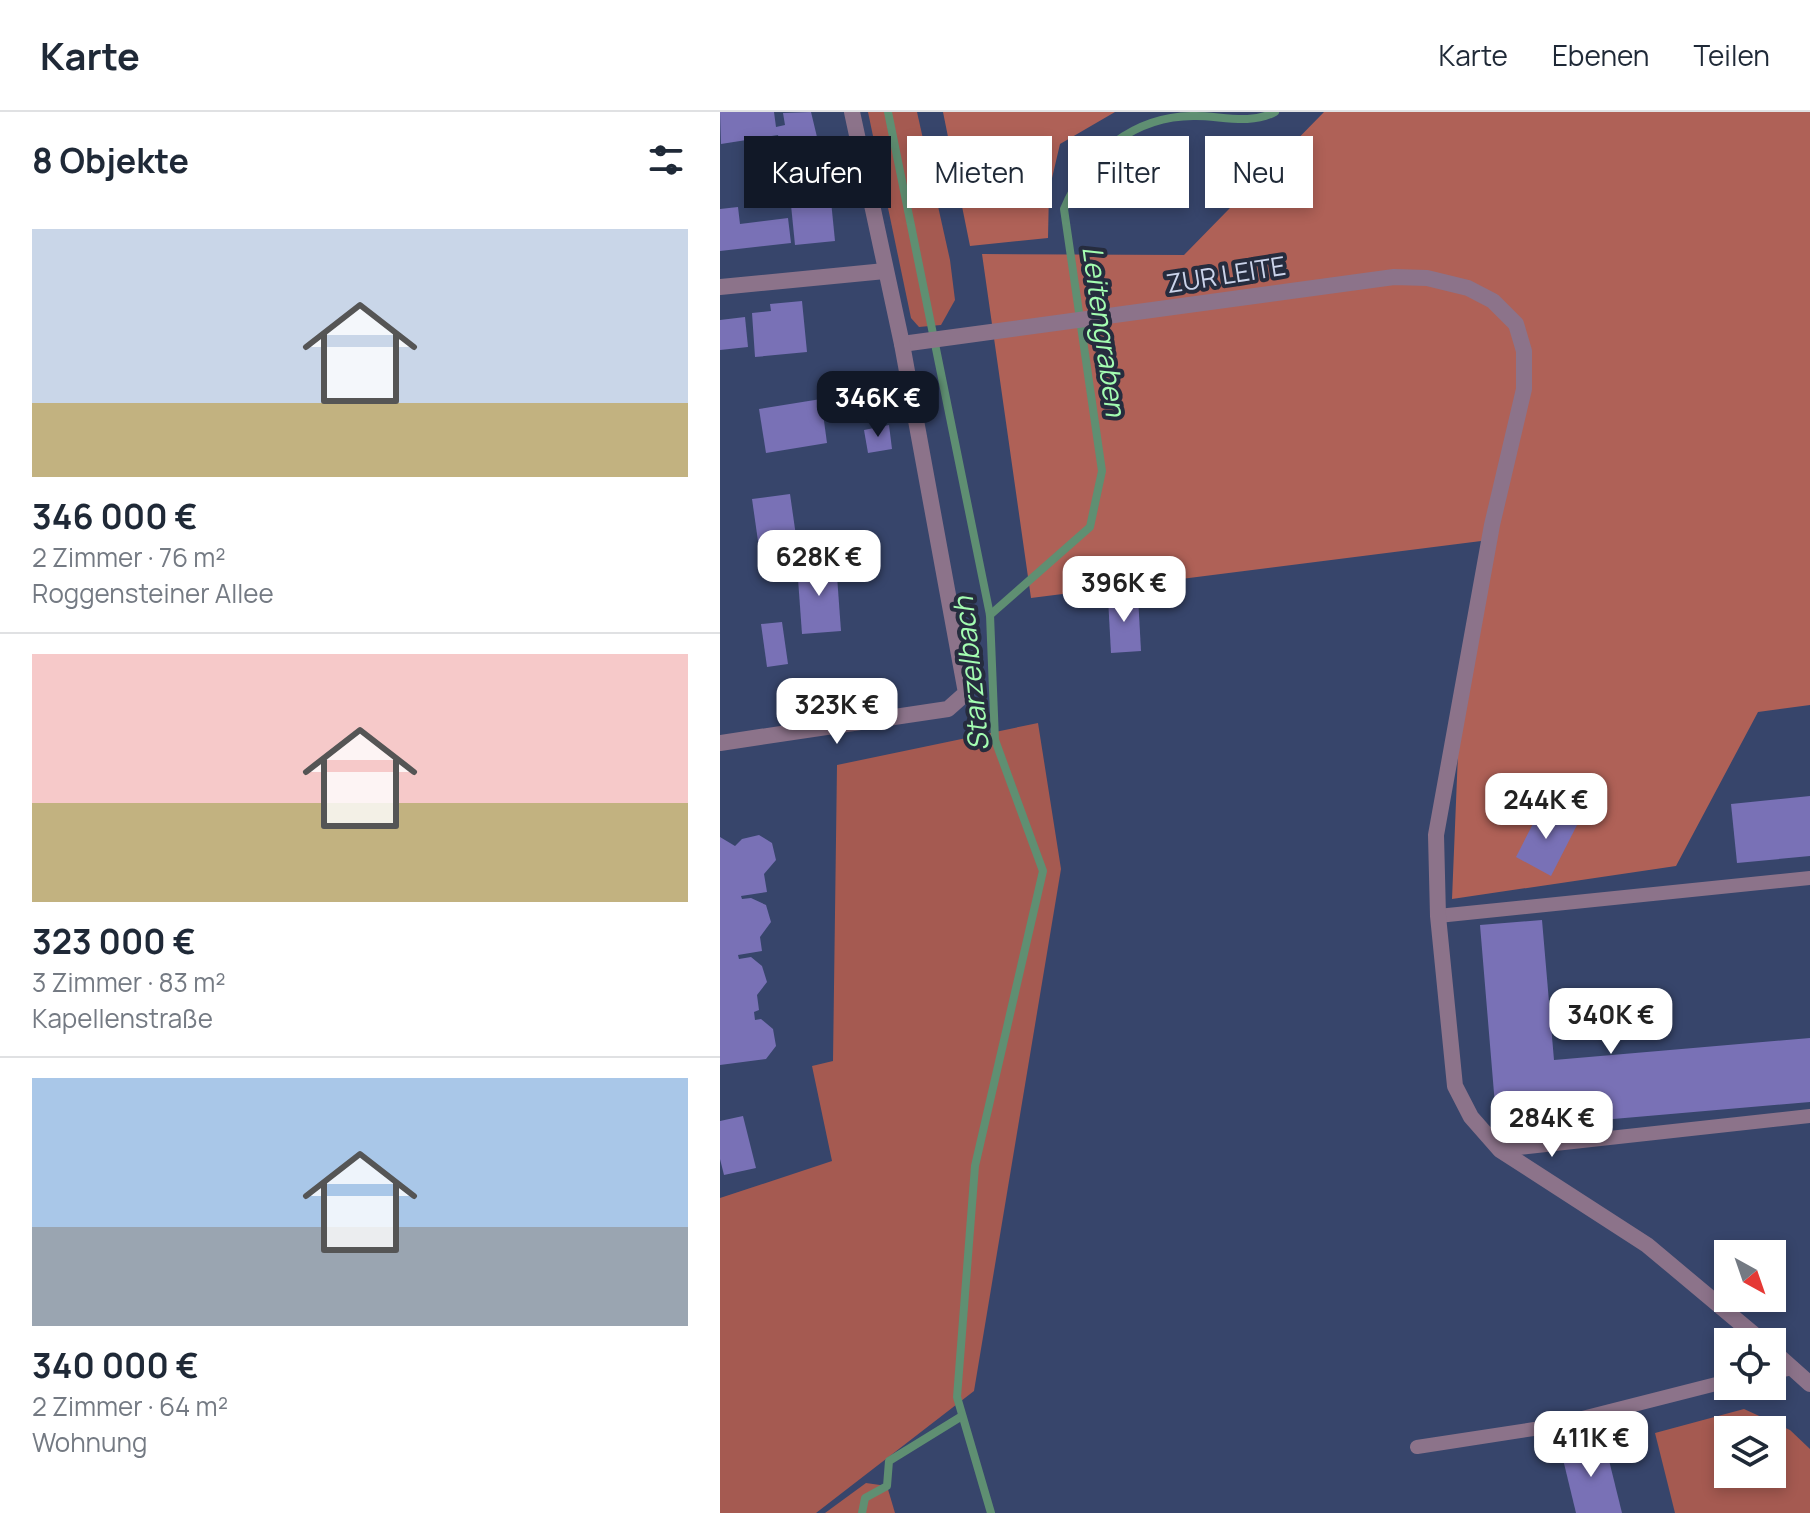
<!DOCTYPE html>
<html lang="de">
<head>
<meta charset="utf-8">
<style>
	:root { --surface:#fff; --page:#f6f6f7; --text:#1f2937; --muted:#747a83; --line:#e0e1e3; --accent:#111827 }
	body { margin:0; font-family:Manrope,sans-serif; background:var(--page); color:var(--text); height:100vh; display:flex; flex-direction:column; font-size:30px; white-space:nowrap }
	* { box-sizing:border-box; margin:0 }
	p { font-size:26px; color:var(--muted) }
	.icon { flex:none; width:44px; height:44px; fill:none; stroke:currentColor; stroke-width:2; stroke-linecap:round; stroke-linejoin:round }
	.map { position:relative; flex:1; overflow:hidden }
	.sheet { display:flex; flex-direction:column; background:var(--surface); width:720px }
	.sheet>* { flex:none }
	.guide { position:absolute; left:24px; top:24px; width:760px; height:72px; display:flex; gap:16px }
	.needle { width:52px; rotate:140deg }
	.fabs { position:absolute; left:994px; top:1128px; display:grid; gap:16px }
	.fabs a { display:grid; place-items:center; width:72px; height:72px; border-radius:0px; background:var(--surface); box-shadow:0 4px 12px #0003; font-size:40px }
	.price { position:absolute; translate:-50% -68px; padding:0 18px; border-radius:16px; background:#fff; color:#222; font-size:26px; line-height:52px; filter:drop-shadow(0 2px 4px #0008) }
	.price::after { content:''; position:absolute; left:50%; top:48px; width:24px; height:18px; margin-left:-12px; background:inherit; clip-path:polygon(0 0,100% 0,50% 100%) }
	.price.current { background:var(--accent); color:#fff }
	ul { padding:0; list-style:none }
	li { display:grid; align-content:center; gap:16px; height:424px; padding:0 32px }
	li+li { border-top:2px solid var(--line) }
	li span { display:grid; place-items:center; height:248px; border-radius:0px; color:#555 }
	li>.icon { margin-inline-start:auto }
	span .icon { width:144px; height:144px; fill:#fffc; stroke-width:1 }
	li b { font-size:34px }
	h2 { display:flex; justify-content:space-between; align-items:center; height:96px; padding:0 32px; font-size:34px }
	.chip { padding:0 28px; border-radius:0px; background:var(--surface); box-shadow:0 4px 12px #0003; font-size:28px; line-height:72px }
	.chip.current { background:var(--accent); color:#fff }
	header { display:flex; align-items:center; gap:48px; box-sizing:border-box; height:112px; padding:0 40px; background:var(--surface); border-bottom:2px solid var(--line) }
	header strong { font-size:38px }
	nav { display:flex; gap:44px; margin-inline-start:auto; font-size:28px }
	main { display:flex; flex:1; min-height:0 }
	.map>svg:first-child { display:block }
	.green { fill:#a55a51; fill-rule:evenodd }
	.forest { fill:#af6157 }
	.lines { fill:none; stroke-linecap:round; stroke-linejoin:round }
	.stream { stroke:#5f8f72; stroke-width:8 }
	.building { fill:#7971b6 }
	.service { stroke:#8c738a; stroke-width:14 }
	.minor { stroke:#8c738a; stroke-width:16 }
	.labels { text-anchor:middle; stroke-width:8; stroke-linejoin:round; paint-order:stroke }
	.street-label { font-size:26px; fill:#cad3ea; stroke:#262c3e }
	.water-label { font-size:28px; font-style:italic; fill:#a3fdb1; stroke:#262c3e }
</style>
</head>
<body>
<header>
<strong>Karte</strong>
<nav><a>Karte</a><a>Ebenen</a><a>Teilen</a></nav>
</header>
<main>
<section class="sheet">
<h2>8 Objekte<svg class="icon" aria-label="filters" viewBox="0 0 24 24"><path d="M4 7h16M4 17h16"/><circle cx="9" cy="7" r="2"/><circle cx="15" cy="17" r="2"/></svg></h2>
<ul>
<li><span style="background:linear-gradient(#c9d6e8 70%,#c2b280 0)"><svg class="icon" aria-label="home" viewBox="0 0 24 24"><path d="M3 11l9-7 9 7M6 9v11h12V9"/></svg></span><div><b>346 000 €</b><p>2 Zimmer · 76 m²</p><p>Roggensteiner Allee</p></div></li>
<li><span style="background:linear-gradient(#f6c9c9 60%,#c2b280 0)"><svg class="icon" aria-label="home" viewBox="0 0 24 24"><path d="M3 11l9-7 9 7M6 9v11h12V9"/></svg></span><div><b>323 000 €</b><p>3 Zimmer · 83 m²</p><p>Kapellenstraße</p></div></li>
<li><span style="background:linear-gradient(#a9c7e8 60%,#9aa5b1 0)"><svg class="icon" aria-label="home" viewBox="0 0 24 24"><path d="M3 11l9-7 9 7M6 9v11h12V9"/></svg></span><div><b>340 000 €</b><p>2 Zimmer · 64 m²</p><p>Wohnung</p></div></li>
</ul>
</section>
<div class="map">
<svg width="1090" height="1401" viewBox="0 0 1090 1401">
	<rect width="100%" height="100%" fill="#37456b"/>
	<g class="green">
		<path d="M148 0H197L230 148 235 188 221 213 199 215 191 206Z"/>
		<path d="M318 611 341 757 254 1279 96 1401H0V1086L112 1049 92 954 113 949 117 653Z"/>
		<path d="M1024 1297 1070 1318 1090 1337V1401H955L935 1321ZM1008 1318H1052V1362H1008Z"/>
		<path d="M146 1371 167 1374 175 1401H105Z"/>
	</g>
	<g class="forest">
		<path d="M223 0H395L340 32 329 79 328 126 250 134Z"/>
		<path d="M604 0H1090V593L1038 600 956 754 732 787 739 617 777 427 311 486 262 142 464 143Z"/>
	</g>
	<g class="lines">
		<g class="stream">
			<path d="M168 0 270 503 275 628 323 759 255 1054 237 1285 271 1401"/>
			<path d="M270 503 370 415 382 359 344 97C366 43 415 3 476 4 501 4 531 13 555 0"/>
			<path d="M142 1401 145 1386 167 1374 169 1349 242 1304"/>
		</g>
	</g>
	<g class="building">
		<path d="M0 0H54L56 15 65 13 63 1 91 0 97 25 60 33 58 23 1 32Z"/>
		<path d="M111 89 115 129 75 133 71 93Z"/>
		<path d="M18 95 20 112 68 106 71 131 0 139V97Z"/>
		<path d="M82 189 87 240 35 245 32 201 51 199 50 192Z"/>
		<path d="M25 205 28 235 0 238V208Z"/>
		<path d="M159 261 163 286 131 291 127 267Z"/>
		<path d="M101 287 107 331 46 341 39 297Z"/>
		<path d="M169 313 172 337 148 341 144 318Z"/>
		<path d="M70 382 76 424 38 429 32 387Z"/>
		<path d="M116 450 121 519 82 522 77 453Z"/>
		<path d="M418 484 421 539 391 541 388 486Z"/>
		<path d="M62 510 68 552 47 555 41 512Z"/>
		<path d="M1090 684V744L1017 751 1011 692Z"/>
		<path d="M822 694 857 713 831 764 796 745Z"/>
		<path d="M39 723 52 731 56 748 44 762 47 780 21 784 22 787 31 786 46 793 51 810 40 825 42 839 18 843 19 847 31 845 42 854 47 870 37 883 39 898 34 900 35 908 41 907 53 917 56 934 46 947 0 953V725L15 734 22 727Z"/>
		<path d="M822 808 834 948 1090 926V990L777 1017 760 813Z"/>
		<path d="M23 1004 36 1056 4 1063 0 1047V1009Z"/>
		<path d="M884 1328 902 1401H856L841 1339Z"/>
	</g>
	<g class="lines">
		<g class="service">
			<path d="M718 804 1090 766"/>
			<path d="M780 1038 1090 1004"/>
			<path d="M1052 1260 1073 1256"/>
			<path d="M697 1335 827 1315 1008 1269"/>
		</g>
		<g class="minor">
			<path d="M0 175 165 159"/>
			<path d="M182 232 674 165 707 166 748 176 773 189 796 212 804 239V277L772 413 716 723 718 804 735 974 751 1005 780 1038 927 1133 1043 1230"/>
			<path d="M0 631 228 597 246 581 182 232 132 0"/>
			<path d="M1052 1238 1090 1272"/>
		</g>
	</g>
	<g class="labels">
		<g class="street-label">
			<text transform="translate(506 163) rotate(-9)" y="9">ZUR LEITE</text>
		</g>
		<g class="water-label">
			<text transform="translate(384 219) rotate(82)" y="10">Leitengraben</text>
			<text transform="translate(251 562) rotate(-96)" y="10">Starzelbach</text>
		</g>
	</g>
</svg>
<div class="fabs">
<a><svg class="needle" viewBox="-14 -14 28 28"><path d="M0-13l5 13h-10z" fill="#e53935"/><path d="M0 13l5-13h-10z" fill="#747a83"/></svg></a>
<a><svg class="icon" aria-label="locate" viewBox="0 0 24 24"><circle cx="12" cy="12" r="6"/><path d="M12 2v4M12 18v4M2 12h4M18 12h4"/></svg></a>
<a><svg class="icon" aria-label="layers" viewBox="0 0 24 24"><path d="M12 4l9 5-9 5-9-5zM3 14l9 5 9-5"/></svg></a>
</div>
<b class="price current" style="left:158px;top:327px">346K €</b>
<b class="price" style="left:99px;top:486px">628K €</b>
<b class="price" style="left:404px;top:512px">396K €</b>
<b class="price" style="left:117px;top:634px">323K €</b>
<b class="price" style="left:826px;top:729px">244K €</b>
<b class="price" style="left:891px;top:944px">340K €</b>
<b class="price" style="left:832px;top:1047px">284K €</b>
<b class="price" style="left:871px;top:1367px">411K €</b>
<div class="guide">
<a class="chip current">Kaufen</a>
<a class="chip">Mieten</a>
<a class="chip">Filter</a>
<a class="chip">Neu</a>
</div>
</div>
</main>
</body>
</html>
